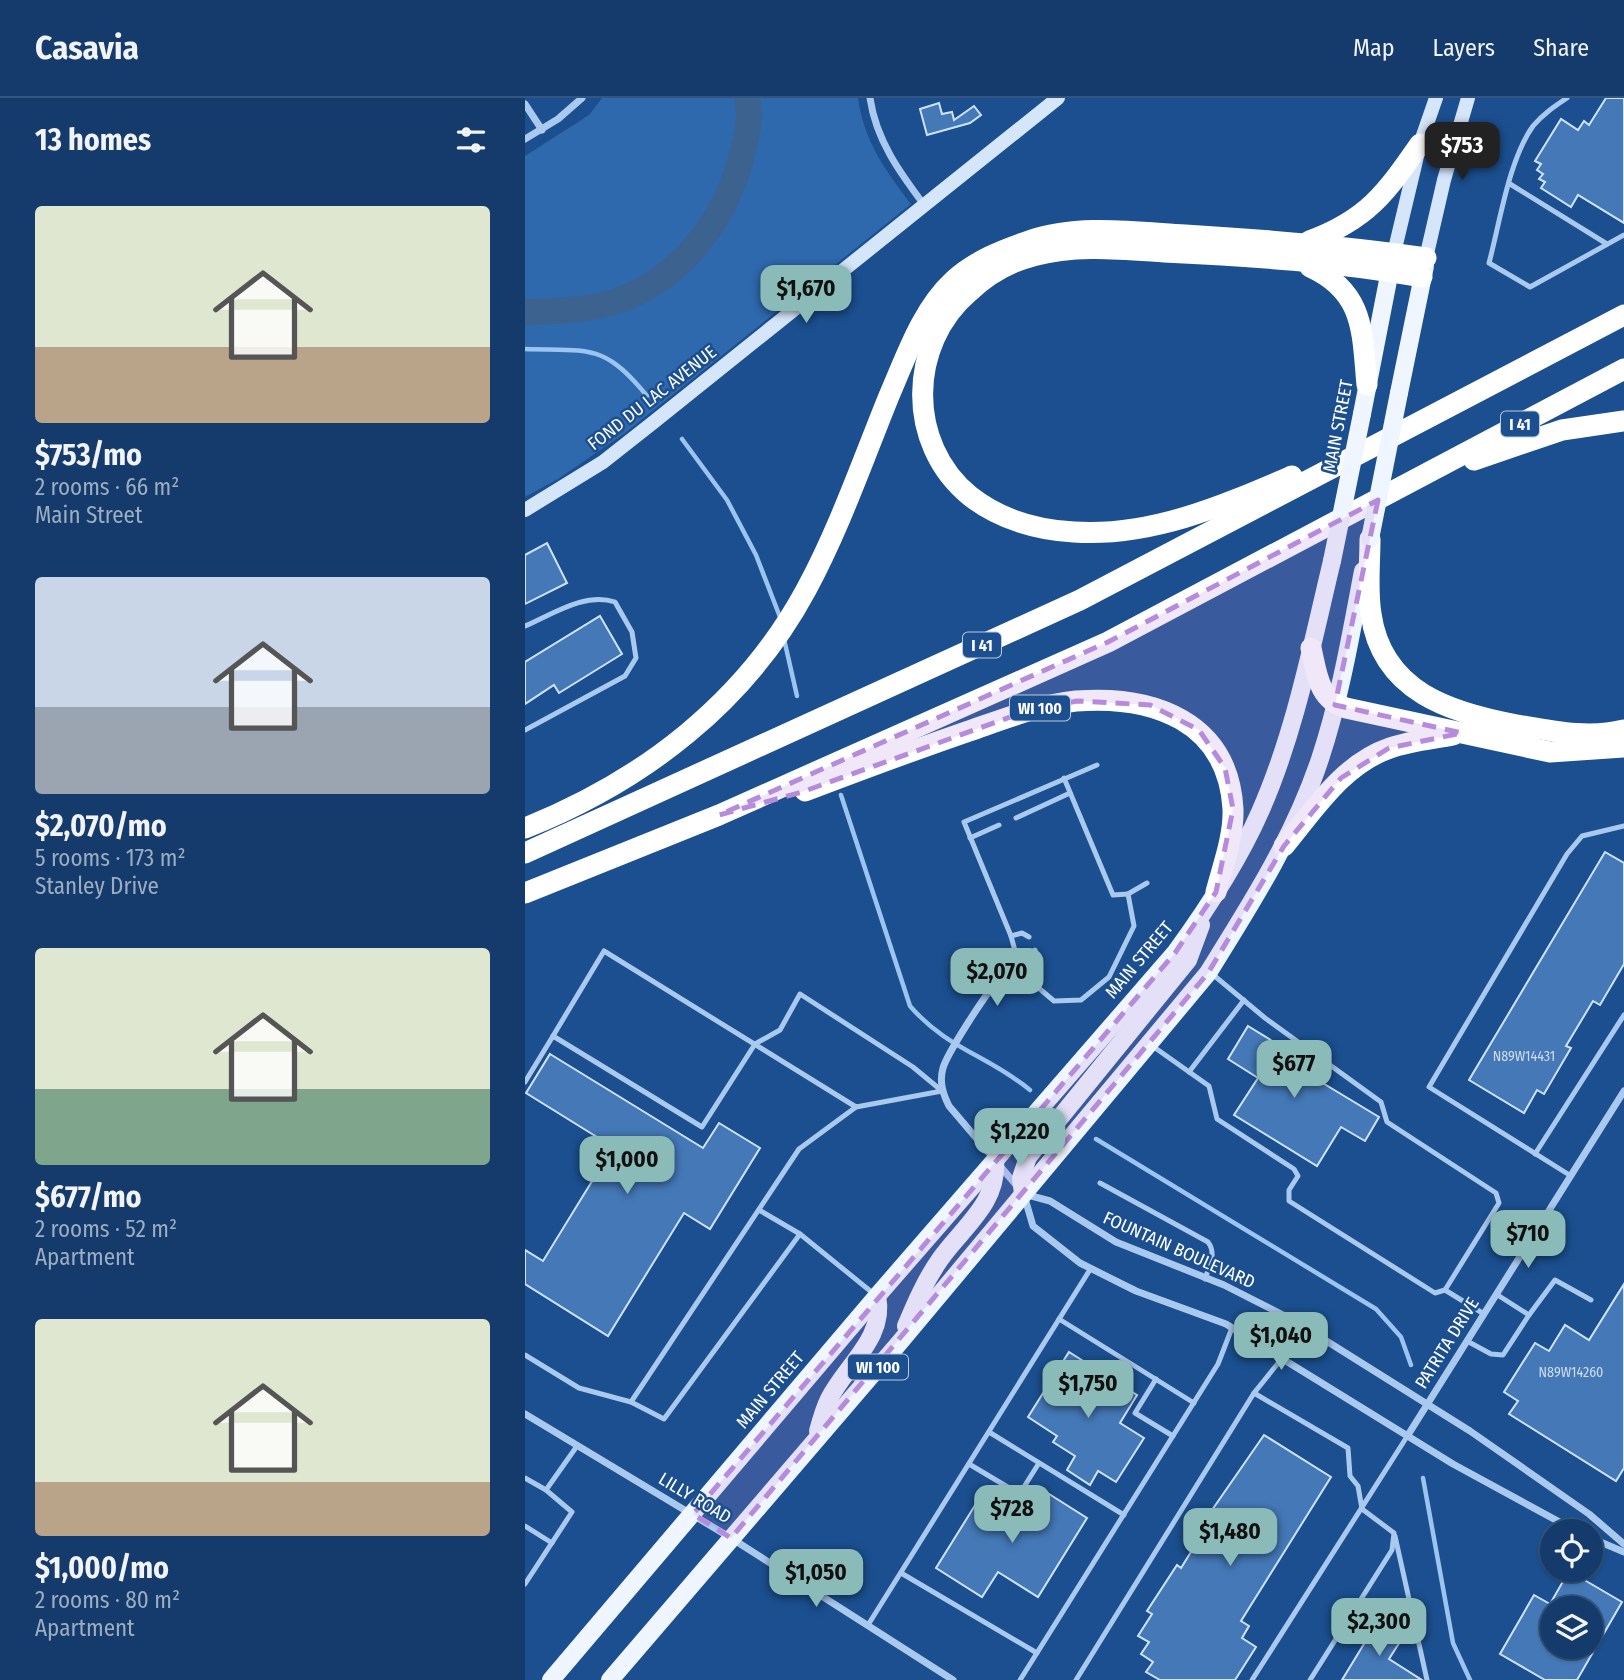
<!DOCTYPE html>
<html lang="en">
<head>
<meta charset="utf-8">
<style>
	:root { --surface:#143b6b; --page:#214673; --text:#f1f3f6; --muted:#9dadc1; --line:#33557e; --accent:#8bbbb9 }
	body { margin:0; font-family:"Fira Sans Condensed",sans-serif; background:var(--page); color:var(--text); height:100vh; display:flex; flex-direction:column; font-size:26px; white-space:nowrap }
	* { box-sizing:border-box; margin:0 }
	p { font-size:23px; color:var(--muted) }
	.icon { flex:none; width:38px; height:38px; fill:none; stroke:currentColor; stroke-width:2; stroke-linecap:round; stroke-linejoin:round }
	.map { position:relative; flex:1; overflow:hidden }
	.sheet { display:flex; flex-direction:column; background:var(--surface); width:525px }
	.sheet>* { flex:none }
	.tools { position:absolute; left:1015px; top:1421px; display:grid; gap:14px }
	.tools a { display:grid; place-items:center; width:63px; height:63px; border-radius:50%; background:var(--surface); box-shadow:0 2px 5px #0004,0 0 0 2px var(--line); font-size:35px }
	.price { position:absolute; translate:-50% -60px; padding:0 16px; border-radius:14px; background:var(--accent); color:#111; font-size:23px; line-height:46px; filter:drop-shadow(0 2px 4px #0008) }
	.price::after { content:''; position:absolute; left:50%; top:42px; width:21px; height:16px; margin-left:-10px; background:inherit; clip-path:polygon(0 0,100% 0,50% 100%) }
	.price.current { background:#222; color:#fff }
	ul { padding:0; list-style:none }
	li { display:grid; align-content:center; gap:14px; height:371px; padding:0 35px }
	li span { display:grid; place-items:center; height:217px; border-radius:7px; color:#555 }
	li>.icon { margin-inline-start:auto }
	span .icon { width:126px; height:126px; fill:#fffc; stroke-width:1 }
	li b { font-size:30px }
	h2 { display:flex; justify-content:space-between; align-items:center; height:84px; padding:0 35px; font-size:30px }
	header { display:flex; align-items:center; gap:42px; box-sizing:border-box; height:98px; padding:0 35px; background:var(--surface); border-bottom:2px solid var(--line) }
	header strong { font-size:33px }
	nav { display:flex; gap:38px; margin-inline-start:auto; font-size:24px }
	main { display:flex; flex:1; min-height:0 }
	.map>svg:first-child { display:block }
	.green { fill:#2e69ad }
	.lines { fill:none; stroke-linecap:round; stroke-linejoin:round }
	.stream { stroke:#9cc4f0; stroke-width:4.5 }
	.river { stroke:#3c6290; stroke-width:26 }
	.building { fill:#4478b7; stroke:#cfe3fa; stroke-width:2; fill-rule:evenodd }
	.lane { stroke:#a9c9ee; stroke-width:5 }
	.street { stroke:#a9c9ee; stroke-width:7 }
	.secondary { stroke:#d6e6fa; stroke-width:14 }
	.primary { stroke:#f0f6ff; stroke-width:18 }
	.highway { stroke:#fff; stroke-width:21 }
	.primary-bridge { stroke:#f0f6ff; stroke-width:18 }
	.marked { fill:#b68bdc; fill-opacity:0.2; stroke:#b68bdc; stroke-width:5; stroke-dasharray:14 9; stroke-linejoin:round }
	.labels { text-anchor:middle; stroke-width:5; stroke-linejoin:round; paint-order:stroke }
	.number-label { font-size:14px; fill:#d0dded }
	.shield { fill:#1b4f8f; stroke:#bbcadd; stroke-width:2 }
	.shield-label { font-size:16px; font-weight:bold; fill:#fff }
	.street-label { font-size:18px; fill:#fff; stroke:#1b4f8f }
</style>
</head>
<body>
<header>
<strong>Casavia</strong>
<nav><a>Map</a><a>Layers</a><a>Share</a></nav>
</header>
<main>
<section class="sheet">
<h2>13 homes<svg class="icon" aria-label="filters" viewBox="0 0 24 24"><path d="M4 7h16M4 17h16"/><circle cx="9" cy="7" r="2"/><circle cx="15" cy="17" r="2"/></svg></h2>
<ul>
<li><span style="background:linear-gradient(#dfe7d0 65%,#b9a48a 0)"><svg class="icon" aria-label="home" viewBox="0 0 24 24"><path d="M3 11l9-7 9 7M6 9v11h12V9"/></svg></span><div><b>$753/mo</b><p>2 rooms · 66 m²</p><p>Main Street</p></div></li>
<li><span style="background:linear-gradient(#c9d6e8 60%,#9aa5b1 0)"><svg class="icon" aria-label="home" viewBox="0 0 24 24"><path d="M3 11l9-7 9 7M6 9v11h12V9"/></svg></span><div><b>$2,070/mo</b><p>5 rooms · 173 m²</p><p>Stanley Drive</p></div></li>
<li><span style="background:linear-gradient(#dfe7d0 65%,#7fa58c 0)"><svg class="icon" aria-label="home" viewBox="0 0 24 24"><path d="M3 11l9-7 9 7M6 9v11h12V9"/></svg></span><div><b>$677/mo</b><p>2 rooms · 52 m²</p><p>Apartment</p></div></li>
<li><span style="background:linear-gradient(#dfe7d0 75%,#b9a48a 0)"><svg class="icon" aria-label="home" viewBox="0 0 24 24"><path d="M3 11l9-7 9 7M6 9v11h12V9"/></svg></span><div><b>$1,000/mo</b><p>2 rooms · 80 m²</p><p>Apartment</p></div></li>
</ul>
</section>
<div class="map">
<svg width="1099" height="1582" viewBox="0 0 1099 1582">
	<rect width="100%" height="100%" fill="#1b4f8f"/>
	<path class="green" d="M77 0H333C339 43 360 72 386 106L100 335 33 381 0 399V58L64 17Z"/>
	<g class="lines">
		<g class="stream">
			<path d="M0 251C65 253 79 245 122 298"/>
			<path d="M157 341 202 402 231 457 255 519"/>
			<path d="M259 541 272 598"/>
			<path d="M316 697 385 908C422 951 464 958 505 992"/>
			<path d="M571 1041 851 1211 876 1239 886 1267"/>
			<path d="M898 1380 928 1545 945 1582"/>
		</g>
		<path class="river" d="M0 214C32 213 64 213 95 202 159 179 204 116 218 52 223 33 226 19 222 0"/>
	</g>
	<g class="building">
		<path d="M1081 0H1099V125L1053 97 1046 109 1016 90 1020 84 1014 81 1018 76 1012 72 1016 66 1010 63 1036 21 1053 32 1059 23 1064 27Z"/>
		<path d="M414 5 417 16 427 14 429 22 449 8 456 17 445 25 402 37 395 11Z"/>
		<path d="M22 445 42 485 0 506V457Z"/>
		<path d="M75 518 97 556 34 595 29 587 0 606V564Z"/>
		<path d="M1080 754 1099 765V866L1075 907 1068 903 1041 948 1046 950 1019 996 1012 992 999 1015 944 982Z"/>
		<path d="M723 928 796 973 791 981 854 1019 840 1043 816 1029 792 1068 709 1017 733 980 703 961Z"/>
		<path d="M25 956 178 1050 194 1025 235 1050 185 1131 159 1115 83 1238 0 1186V1152L18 1163 88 1049 1 995Z"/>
		<path d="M1099 1186V1370L1091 1383 984 1316 993 1303 979 1294 1010 1245 1024 1253 1040 1227 1064 1242Z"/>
		<path d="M544 1254 612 1297 595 1325 619 1340 591 1384 573 1373 565 1387 542 1372 550 1358 528 1344 532 1338 503 1319Z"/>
		<path d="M739 1337 806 1379 716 1523 724 1528 717 1540 731 1549 710 1582H635L621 1574 628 1564 616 1556 624 1544 613 1538 627 1516 622 1513 652 1467 656 1470 682 1428 678 1425Z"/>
		<path d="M513 1389 562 1420 513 1499 473 1474 457 1499 411 1470 454 1401 491 1424Z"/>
		<path d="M1044 1473 1097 1504 1052 1582H1020L975 1556 1009 1497 1025 1506ZM1027 1510H1066V1549H1027Z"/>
		<path d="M853 1523 878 1539 864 1561 897 1582H817Z"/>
	</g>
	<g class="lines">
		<g class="lane">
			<path d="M1042 0C1030 8 1018 16 1008 28 984 61 975 124 964 165L1005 189 1099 137"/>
			<path d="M985 86 1082 146"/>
			<path d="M0 528C28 516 60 494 90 504L107 534 111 560 100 578 0 632"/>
			<path d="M572 667 439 724 486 838 496 875 529 903 556 902 584 879 609 828 603 796 622 785"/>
			<path d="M539 680 588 797 603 796"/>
			<path d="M491 720 545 695"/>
			<path d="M445 740 474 727"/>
			<path d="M486 838 497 835 504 839"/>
			<path d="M493 868 506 864 510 852"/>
			<path d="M626 947 684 988 692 1021 769 1071 773 1078 764 1092V1103L910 1195 920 1192 974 1105 971 1095 862 1024 856 1004 740 920 686 875"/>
			<path d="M664 974 719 902"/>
			<path d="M0 984 28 938"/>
			<path d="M417 993 331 1009 79 853 28 938 177 1029 230 946 255 932 275 896 388 969 417 993"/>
			<path d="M331 1009 274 1051 106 1304 139 1321 275 1136 349 1196"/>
			<path d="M1010 1056 1099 917"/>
			<path d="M1046 1078 904 989 1042 756 1057 738 1099 728"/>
			<path d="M575 1085 683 1144C692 1156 684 1168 680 1181"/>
			<path d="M234 1112 275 1136"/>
			<path d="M920 1192 959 1216"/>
			<path d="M1004 1217 1030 1182 1066 1202"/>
			<path d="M534 1221 669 1305"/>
			<path d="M942 1243 966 1256 978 1257 1004 1217 971 1196"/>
			<path d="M0 1257 54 1290 106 1304"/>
			<path d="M631 1281 610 1315 648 1338"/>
			<path d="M729 1295 823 1350 825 1378 833 1388 837 1411 869 1435 867 1452 785 1582"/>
			<path d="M464 1334 599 1417"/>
			<path d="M444 1366 491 1394 497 1392 514 1365"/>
			<path d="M0 1380 21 1392"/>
			<path d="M0 1428 27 1445"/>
			<path d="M870 1438 902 1582"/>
			<path d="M376 1475 512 1555"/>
			<path d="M0 1486 47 1414 21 1392 52 1348"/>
			<path d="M343 1527 566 1170"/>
			<path d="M495 1582 693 1266 707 1230"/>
			<path d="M551 1582 729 1295 758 1259"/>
			<path d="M727 1582 883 1337"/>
		</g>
		<g class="street">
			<path d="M345 0C351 42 375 75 400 108"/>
			<path d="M0 6 17 32"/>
			<path d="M0 41 33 21 57 0"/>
			<path d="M492 1088 424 1008C418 996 414 984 418 970 422 956 463 891 475 881 479 877 490 876 496 875"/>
			<path d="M499 1096 525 1103 591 1144 699 1187 768 1222 945 1333 1064 1416 1099 1446"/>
			<path d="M499 1097 508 1128 555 1165 611 1193 701 1226 928 1366 1051 1433"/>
			<path d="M0 1316 206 1440 428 1582"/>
			<path d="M883 1337 1099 993"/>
			<path d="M1066 1440 1099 1454"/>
		</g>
		<g class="secondary">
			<path d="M869 155 895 46 911 0"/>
			<path d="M901 160 919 82 943 0"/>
			<path d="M0 412 78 364 130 323 533 0"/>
		</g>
		<g class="primary">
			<path d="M874 295 900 168"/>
			<path d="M837 316 867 162"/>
			<path d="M498 1095 496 1080 503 1059 663 862 676 827"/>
			<path d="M381 1228C391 1204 401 1181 416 1160 439 1128 473 1105 470 1063"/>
			<path d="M293 1333C296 1322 299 1311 304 1301 322 1266 361 1239 352 1198"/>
			<path d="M26 1582 352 1198 650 855C682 811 713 764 735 714 770 635 787 546 807 463"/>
			<path d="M85 1582 375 1244 683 875C726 806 769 739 795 661 815 601 826 536 838 473"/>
		</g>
		<g class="highway">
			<path d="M784 143C842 122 861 95 895 46"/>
			<path d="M785 169C840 194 837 234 842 287"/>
			<path d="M949 362 1037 332 1099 323"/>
			<path d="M767 378C697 408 626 439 549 434 512 432 474 421 445 398 381 346 383 246 444 194 462 177 484 164 508 158 550 146 596 151 639 154 726 158 812 164 897 179"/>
			<path d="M845 441C845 466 842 491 846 516 857 594 926 615 992 627 1027 633 1064 641 1099 632"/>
			<path d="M786 550C792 576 793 601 821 610L1025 654 1099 649"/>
			<path d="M280 693C335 672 389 652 444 633 479 621 514 607 551 603 628 597 703 623 708 711 709 738 698 767 691 794"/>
			<path d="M0 730C118 683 220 605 281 492 314 431 338 362 364 298 381 259 397 211 429 182 450 163 477 152 504 143 552 126 610 134 660 137 741 142 821 148 901 160"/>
			<path d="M759 748C789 712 818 666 865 650 885 643 907 641 928 637"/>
			<path d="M0 755 555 502 1099 217"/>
			<path d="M0 795 194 717 583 544 1099 271"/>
		</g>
		<g class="primary-bridge">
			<path d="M845 441 874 295"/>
			<path d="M807 463 837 316"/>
		</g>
	</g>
	<path class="marked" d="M853 402 810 607 937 635 864 650 816 680 759 748 683 875 206 1440 168 1416 650 855 691 794 708 711 700 670 674 632 625 607 552 603 502 613 277 694 194 717 583 544Z"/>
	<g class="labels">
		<g class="number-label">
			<text x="999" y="963">N89W14431</text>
			<text x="1046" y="1279">N89W14260</text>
		</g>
		<g class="shield">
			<rect x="976" y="313.5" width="38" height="25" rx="5"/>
			<rect x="438" y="534.5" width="38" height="25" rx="5"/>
			<rect x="485" y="597.5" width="60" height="25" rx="5"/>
			<rect x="323" y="1256.5" width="60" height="25" rx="5"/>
		</g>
		<g class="shield-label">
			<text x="995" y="332">I 41</text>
			<text x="457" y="553">I 41</text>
			<text x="515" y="616">WI 100</text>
			<text x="353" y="1275">WI 100</text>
		</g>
		<g class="street-label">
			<text transform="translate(127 300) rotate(-38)" y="6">FOND DU LAC AVENUE</text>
			<text transform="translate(813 328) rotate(-79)" y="6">MAIN STREET</text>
			<text transform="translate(614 862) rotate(-50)" y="6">MAIN STREET</text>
			<text transform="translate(654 1152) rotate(24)" y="6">FOUNTAIN BOULEVARD</text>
			<text transform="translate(922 1245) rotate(-58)" y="6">PATRITA DRIVE</text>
			<text transform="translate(245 1292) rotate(-50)" y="6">MAIN STREET</text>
			<text transform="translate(170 1400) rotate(31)" y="6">LILLY ROAD</text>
		</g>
	</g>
</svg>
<div class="tools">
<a><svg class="icon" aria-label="locate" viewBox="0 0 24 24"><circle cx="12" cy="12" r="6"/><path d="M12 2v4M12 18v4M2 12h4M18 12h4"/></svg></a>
<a><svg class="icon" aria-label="layers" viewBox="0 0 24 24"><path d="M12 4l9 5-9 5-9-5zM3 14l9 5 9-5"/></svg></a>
</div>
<b class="price current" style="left:937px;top:84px">$753</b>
<b class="price" style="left:281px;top:227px">$1,670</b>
<b class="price" style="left:472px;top:910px">$2,070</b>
<b class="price" style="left:769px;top:1002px">$677</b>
<b class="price" style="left:495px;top:1070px">$1,220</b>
<b class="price" style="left:102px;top:1098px">$1,000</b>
<b class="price" style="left:1003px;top:1172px">$710</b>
<b class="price" style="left:756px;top:1274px">$1,040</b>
<b class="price" style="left:563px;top:1322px">$1,750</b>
<b class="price" style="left:487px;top:1447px">$728</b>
<b class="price" style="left:705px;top:1470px">$1,480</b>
<b class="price" style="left:291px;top:1511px">$1,050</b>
<b class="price" style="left:854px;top:1560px">$2,300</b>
</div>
</main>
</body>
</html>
